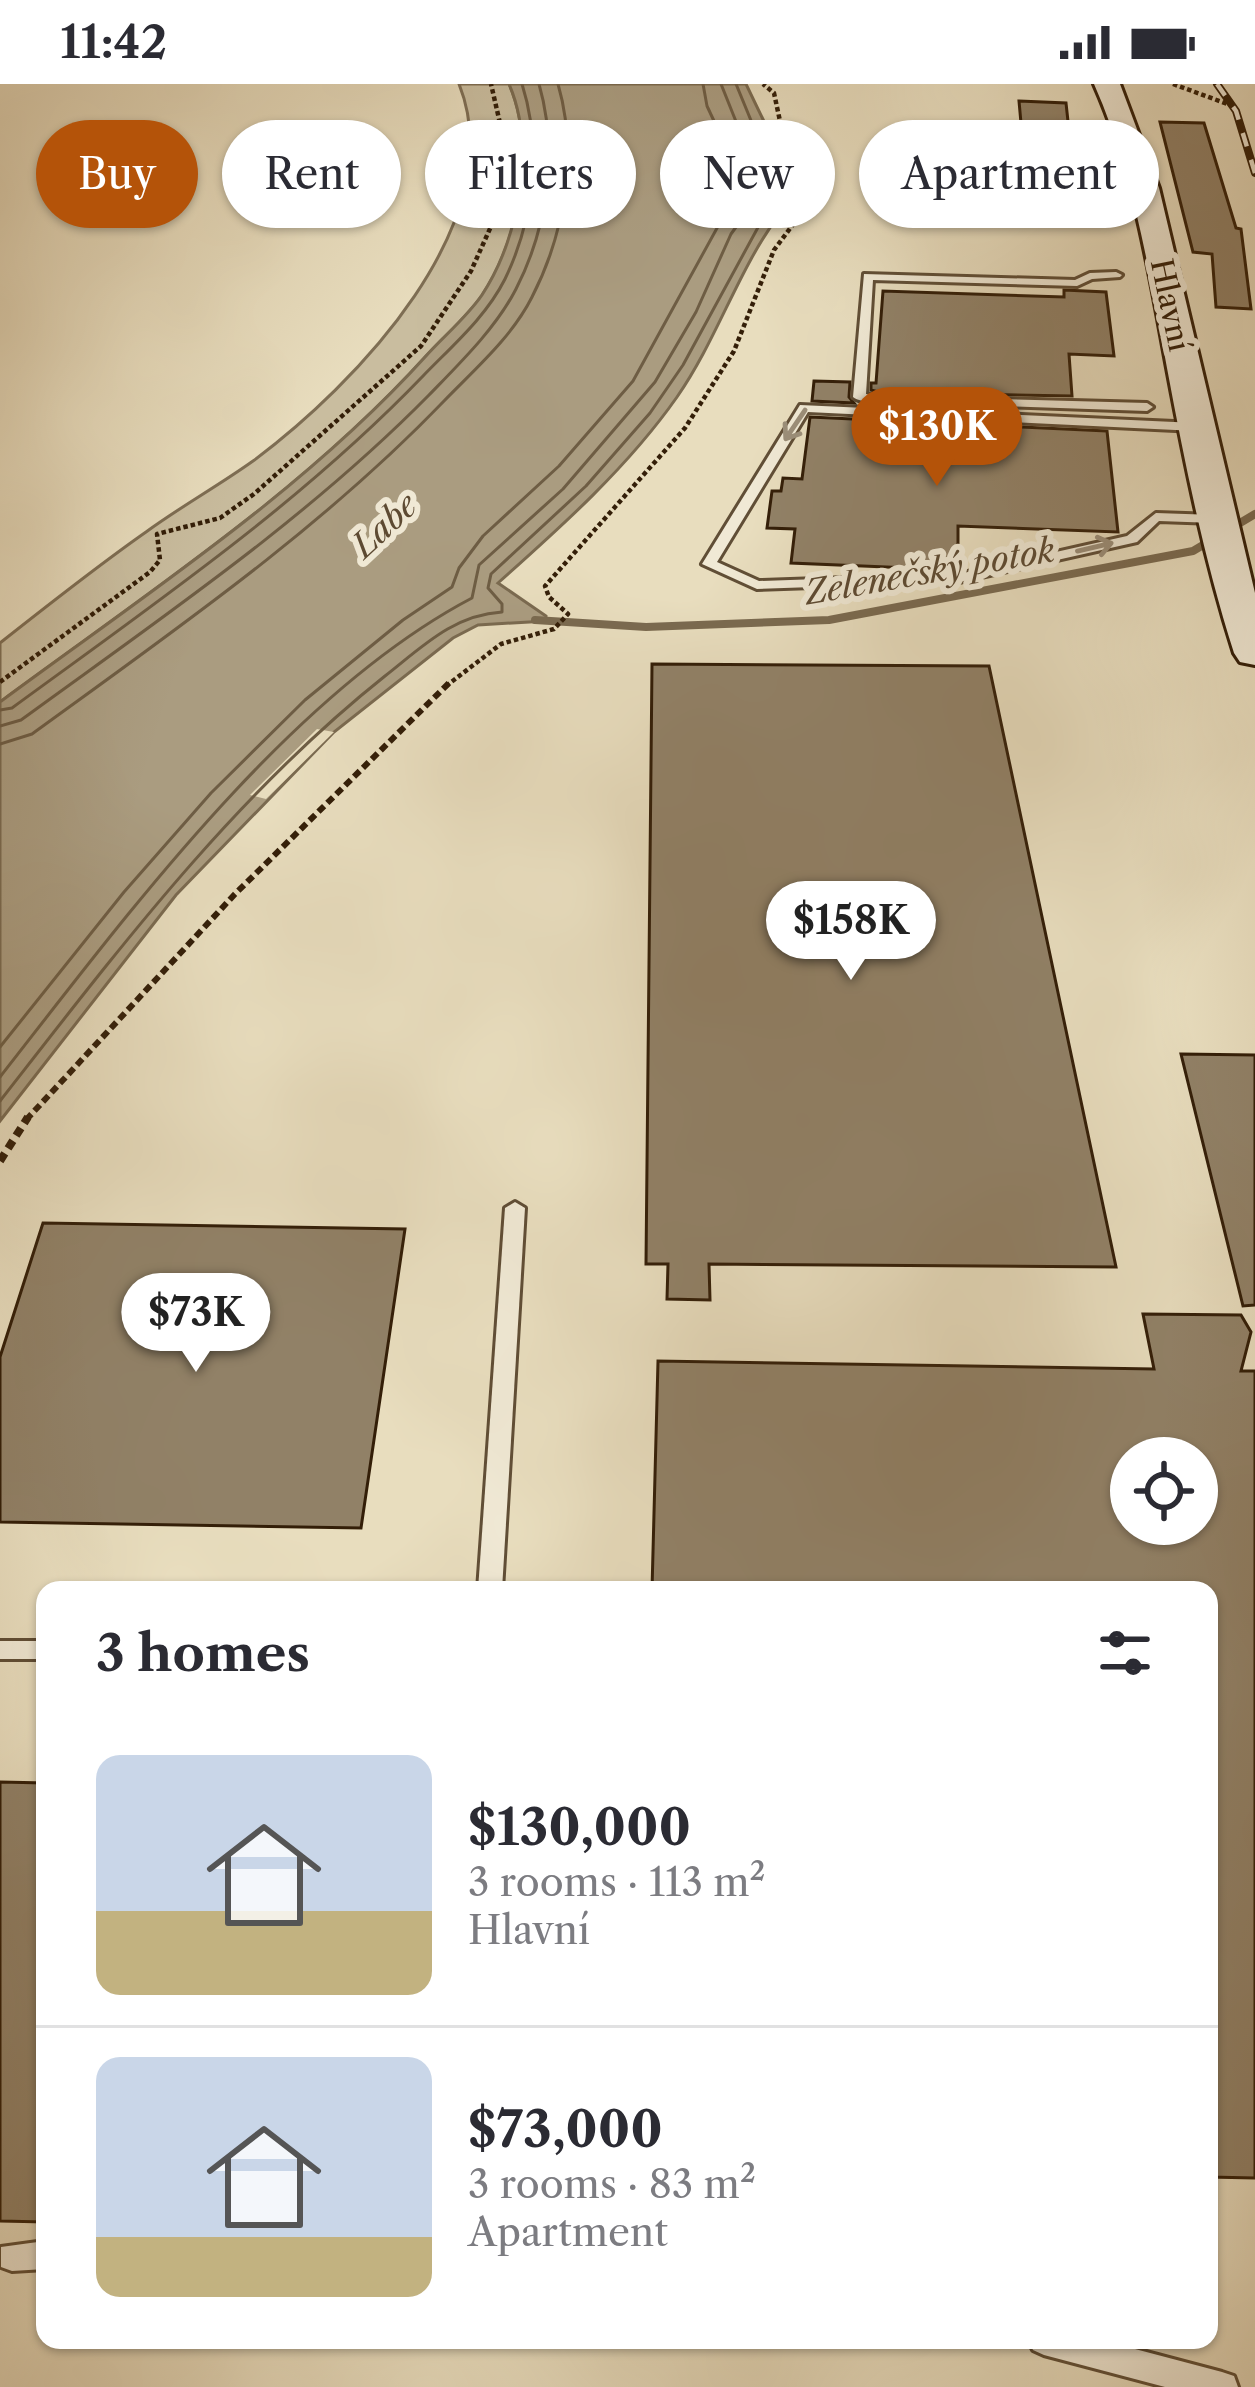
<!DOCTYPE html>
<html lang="en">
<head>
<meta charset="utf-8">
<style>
	:root { --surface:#fff; --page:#f2f2f3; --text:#2b2b33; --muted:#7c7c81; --line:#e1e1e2; --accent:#b45309 }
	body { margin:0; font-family:"Libre Caslon Text",serif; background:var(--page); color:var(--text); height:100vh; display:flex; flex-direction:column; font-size:45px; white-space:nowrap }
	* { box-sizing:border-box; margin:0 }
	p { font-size:39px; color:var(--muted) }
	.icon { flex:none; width:66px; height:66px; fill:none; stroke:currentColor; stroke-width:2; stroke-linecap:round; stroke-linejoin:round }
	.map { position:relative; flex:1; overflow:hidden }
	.details { position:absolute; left:36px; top:1497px; width:1182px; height:768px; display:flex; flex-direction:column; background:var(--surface); border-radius:24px; box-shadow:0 3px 9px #0004 }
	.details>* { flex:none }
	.top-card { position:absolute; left:36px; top:36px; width:1185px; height:108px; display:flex; gap:24px }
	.controls { position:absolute; left:1110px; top:1353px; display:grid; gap:24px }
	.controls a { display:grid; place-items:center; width:108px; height:108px; border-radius:50%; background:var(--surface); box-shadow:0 3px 9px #0004; font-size:60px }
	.price { position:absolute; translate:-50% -102px; padding:0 27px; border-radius:42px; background:#fff; color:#222; font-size:39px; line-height:78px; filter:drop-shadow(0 3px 6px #0008) }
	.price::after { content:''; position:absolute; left:50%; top:72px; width:36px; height:27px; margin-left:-18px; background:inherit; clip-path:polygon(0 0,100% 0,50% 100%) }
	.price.active { background:var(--accent); color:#fff }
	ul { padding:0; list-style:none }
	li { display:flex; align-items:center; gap:36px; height:300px; padding:0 60px }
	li+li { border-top:3px solid var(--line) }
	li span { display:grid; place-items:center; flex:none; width:336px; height:240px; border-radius:24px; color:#555 }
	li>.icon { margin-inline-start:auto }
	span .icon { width:144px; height:144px; fill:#fffc; stroke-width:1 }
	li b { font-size:51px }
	h2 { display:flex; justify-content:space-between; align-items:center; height:144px; padding:0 60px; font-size:51px }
	.tag { padding:0 42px; border-radius:54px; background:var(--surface); box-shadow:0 3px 9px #0004; font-size:42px; line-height:108px }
	.tag.active { background:var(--accent); color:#fff }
	.status { display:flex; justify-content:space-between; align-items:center; height:84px; padding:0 60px; background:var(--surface); direction:ltr }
	.status svg { height:33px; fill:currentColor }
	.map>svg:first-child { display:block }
	.green { fill:#c9bd9f; stroke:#7e6e54; stroke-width:3 }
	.water { fill:#aa9c80; stroke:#7a6a50; stroke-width:3 }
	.pier { fill:#e8ddbe }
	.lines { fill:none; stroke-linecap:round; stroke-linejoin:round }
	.shore { stroke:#6e5d44; stroke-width:3 }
	.stream { stroke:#7a6a50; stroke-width:8 }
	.building { fill:#918167; stroke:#331e08; stroke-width:3; fill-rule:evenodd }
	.lane-casing { stroke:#604e36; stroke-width:6 }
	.secondary-casing { stroke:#331e08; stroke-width:6 }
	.path-far2 { stroke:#331e08; stroke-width:4.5; stroke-dasharray:4.5 3; stroke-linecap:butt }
	.path-far1 { stroke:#331e08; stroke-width:6; stroke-dasharray:8 4.5; stroke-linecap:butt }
	.path { stroke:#331e08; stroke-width:8; stroke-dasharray:9 6; stroke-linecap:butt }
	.lane { fill:#f0e9d5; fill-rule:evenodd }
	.secondary { fill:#f0e9d5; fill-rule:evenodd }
	.rail-casing { stroke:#331e08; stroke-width:8 }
	.rail { stroke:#f0e9d5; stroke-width:4.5; stroke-dasharray:14; stroke-linecap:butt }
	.oneway { stroke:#9b8e79 }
	.labels { text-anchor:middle; stroke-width:12; stroke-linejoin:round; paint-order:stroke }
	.far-street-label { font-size:30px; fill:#331e08; stroke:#f0e9d5 }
	.far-water-label { font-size:33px; font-style:italic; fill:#5d4a32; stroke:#f0e9d5 }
</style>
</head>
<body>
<div class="status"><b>11:42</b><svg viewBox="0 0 49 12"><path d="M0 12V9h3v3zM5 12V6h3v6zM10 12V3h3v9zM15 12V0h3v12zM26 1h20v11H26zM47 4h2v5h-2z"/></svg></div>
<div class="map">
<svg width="1255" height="2303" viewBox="0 0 1255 2303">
	<rect width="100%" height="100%" fill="#e8ddbe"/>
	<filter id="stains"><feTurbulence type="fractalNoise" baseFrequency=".00167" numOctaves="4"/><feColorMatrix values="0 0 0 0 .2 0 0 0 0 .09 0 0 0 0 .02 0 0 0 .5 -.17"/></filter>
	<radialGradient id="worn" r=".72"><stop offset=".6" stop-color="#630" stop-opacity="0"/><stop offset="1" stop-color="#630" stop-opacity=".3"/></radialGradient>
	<path class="green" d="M459 0H509C536 62 520 155 482 211 467 233 444 252 426 272 304 407 146 510 0 618V559C48 521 96 483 146 448 180 423 218 402 253 377 354 302 514 138 459 0Z"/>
	<path class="water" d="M509 0H746L771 52 781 128C738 185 718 254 677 313 628 383 562 442 498 499L546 532V537L478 541 453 554 334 648 176 811 0 1037V618C146 510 304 407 426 272 444 252 467 233 482 211 519 154 536 62 509 0Z"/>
	<path class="pier" d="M317 645 334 648 266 715 250 711Z"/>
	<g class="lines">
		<g class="shore">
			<path d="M0 626 12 624C154 520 300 420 423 292 452 262 486 233 505 195 534 135 542 63 522 0"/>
			<path d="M0 642 21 636C161 534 307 435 429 311 460 279 496 244 516 205 548 143 558 66 539 0"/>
			<path d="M0 660 32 650C175 546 321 445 444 317 475 285 512 253 532 213 565 149 578 69 558 0"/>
			<path d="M0 963 124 808 211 709 305 616 403 536 452 503 459 484 483 452 559 382 633 297 733 115 727 65 707 22 703 0"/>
			<path d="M0 993C126 832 289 610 472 514L479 481 563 405 655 298 696 228 731 150 752 121 745 60 721 0"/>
			<path d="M0 1017C118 866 234 712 385 592 422 563 453 531 502 528V520L488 504 491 490 586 402 650 329 683 281 768 125 759 56 736 0"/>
		</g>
		<path class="stream" d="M535 536 646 543 829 536 1193 467 1255 430"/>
	</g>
	<g class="building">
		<path d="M1019 17 1066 19 1077 120 909 115 911 84 968 86V38L1021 39Z"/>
		<path d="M1160 38 1204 39 1236 144 1241 145 1251 225 1216 223 1212 170 1193 168Z"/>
		<path d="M1064 206 1106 208 1114 272 1069 270 1072 312 964 310 958 318 964 324 886 320 893 312 871 306V299H876L883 207 1064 213Z"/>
		<path d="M814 297 850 298 849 313 854 319 812 317Z"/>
		<path d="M810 333 1107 347 1118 448 958 442V486L791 479 795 445 767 444 772 407H781L783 394 802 395Z"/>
		<path d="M652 580 989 582 1116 1183 709 1180 710 1216 667 1215 668 1180H646Z"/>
		<path d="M1181 970 1255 971V1221L1243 1222Z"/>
		<path d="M43 1139 405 1145 361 1444 0 1438V1273Z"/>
		<path d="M1143 1230 1241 1231 1251 1248 1241 1287H1255V2094L1209 2093V1506H652L658 1277 1154 1285ZM1131 1374H1197V1440H1131Z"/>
		<path d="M0 1698 45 1699V2138L0 2137Z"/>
	</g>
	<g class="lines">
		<g class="lane-casing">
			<g id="lane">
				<path d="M1116 188 1122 191 1120 193 1092 195 1077 202 873 196 866 310 889 314C881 320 861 319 853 313L864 190 1075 196 1090 189Z"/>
				<path d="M964 314 1147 319 1153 323 1147 327 968 321 962 317Z"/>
				<path d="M800 321 1196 339 1202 343 1196 347 808 328 717 478 759 497 959 490 1127 452 1156 429 1215 431 1222 435 1215 439 1159 437 1137 458 959 498 757 505 702 480Z"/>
				<path d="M515 1118 525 1124 502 1506H478L505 1124Z"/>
				<rect x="0" y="1557" width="45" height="18"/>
				<path d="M45 2157V2185L12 2187 1 2183V2163Z"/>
				<path d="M1028 2256H1101L1222 2288 1234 2292 1238 2303H1165L1044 2271 1033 2266Z"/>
			</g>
		</g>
		<g class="secondary-casing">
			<path id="secondary" d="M1094 0H1120L1159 104 1255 509V581L1240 578 1234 569C1204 475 1185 380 1167 284 1149 187 1134 90 1094 0Z"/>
		</g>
		<g class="path-far2">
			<path d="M1173 0 1233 22"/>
			<path d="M0 598 150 488 160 476 157 450 220 434 254 410 421 262 471 187 497 129 505 61 491 0"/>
			<path d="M446 602 501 560 554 545 568 530 549 513 545 502 685 344 734 267 774 166 800 131 774 9 763 0"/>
		</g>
		<path class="path-far1" d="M26 1036 235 810 449 599"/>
		<path class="path" d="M0 1077 28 1033"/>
		<use href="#lane" class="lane"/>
		<use href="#secondary" class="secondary"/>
		<g class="rail-casing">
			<path id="rail" d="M1217 0 1236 27 1255 89"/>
		</g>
		<use href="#rail" class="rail"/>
	</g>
	<defs><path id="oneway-shaft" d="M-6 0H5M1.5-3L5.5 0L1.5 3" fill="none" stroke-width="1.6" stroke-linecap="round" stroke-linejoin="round" transform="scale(3)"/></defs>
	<g class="oneway">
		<use href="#oneway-shaft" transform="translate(795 341) rotate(124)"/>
		<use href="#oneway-shaft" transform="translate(1095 463) rotate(-13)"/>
	</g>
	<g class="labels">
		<g class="far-street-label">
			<text transform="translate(1170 221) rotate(78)" y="10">Hlavní</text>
		</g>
		<g class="far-water-label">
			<text transform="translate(384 441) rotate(-43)" y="12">Labe</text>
			<text transform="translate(929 487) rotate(-10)" y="12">Zelenečský potok</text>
		</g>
	</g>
	<rect width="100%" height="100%" filter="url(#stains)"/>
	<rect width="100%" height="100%" fill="url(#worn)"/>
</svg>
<div class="controls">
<a><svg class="icon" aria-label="locate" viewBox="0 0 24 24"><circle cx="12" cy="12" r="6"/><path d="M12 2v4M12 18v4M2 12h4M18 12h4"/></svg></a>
</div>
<b class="price active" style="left:937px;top:405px">$130K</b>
<b class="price" style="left:851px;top:899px">$158K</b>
<b class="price" style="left:196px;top:1291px">$73K</b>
<div class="top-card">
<a class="tag active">Buy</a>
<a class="tag">Rent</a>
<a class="tag">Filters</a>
<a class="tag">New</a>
<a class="tag">Apartment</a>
</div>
<section class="details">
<h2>3 homes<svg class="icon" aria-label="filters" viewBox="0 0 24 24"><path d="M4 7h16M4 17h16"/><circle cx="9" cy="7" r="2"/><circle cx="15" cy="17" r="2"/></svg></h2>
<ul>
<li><span style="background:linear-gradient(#c9d6e8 65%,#c2b280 0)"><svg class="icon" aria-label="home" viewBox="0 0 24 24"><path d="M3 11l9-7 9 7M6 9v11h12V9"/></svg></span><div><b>$130,000</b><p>3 rooms · 113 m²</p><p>Hlavní</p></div></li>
<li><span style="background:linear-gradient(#c9d6e8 75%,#c2b280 0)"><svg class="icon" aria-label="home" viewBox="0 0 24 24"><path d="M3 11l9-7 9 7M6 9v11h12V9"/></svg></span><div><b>$73,000</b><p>3 rooms · 83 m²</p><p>Apartment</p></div></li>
</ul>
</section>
</div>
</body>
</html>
